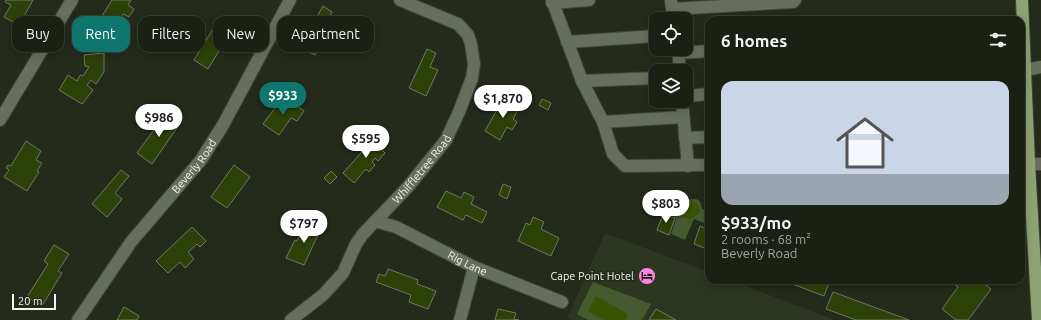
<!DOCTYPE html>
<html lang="en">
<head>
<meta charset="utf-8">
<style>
	:root { --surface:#1b2014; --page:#24281d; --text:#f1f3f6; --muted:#a0a3a0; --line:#393e34; --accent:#0f766e }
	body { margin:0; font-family:Ubuntu,sans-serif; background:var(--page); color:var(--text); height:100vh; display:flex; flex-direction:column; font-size:15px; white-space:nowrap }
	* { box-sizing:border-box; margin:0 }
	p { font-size:13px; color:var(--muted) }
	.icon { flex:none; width:22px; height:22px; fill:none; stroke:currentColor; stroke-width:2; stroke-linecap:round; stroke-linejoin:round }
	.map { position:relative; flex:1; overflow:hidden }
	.panel { position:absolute; left:705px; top:16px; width:320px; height:268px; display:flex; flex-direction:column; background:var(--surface); border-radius:12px; box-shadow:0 2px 10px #0003,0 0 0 1px var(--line) }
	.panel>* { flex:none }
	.top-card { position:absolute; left:12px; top:16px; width:380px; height:36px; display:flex; gap:8px }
	.controls { position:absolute; left:649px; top:12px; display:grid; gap:8px }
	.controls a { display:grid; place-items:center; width:44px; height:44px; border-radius:8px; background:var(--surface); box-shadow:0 2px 10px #0003,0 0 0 1px var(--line); font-size:20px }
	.scale { position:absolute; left:12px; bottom:10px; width:44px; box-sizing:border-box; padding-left:4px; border:2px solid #f2f7ec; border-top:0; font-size:11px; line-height:14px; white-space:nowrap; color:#f2f7ec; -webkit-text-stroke:3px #242b1b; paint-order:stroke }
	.price { position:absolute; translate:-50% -34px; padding:0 9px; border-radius:14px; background:#fff; color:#222; font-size:13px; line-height:26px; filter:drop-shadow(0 1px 2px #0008) }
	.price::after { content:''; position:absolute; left:50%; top:24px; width:12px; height:9px; margin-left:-6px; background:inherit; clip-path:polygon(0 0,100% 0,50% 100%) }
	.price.on { background:var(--accent); color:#fff }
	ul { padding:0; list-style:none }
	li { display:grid; align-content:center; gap:8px; height:212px; padding:0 16px }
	li span { display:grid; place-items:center; height:124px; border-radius:12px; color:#555 }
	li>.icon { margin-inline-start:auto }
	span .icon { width:72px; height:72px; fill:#fffc; stroke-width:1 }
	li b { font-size:17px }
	h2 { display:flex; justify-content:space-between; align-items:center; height:48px; padding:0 16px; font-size:17px }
	.tag { padding:0 14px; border-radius:12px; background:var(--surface); box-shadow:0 2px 10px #0003,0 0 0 1px var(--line); font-size:14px; line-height:36px }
	.tag.on { background:var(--accent); color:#fff }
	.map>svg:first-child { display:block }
	.built { fill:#2c3620 }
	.green { fill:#47592e }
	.water { fill:#395303 }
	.building { fill:#2d4108; stroke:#6f7765 }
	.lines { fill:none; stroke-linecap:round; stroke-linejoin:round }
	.minor-casing { stroke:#3f4638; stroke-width:14 }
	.major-casing { stroke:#3f4638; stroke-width:14 }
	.minor { stroke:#666f5c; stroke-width:12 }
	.major { stroke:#8ea374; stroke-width:12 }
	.labels { text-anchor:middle; stroke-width:3; stroke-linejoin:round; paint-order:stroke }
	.street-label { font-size:11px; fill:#f2f7ec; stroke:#242b1b }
	.poi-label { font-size:11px; fill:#f2f7ec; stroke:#242b1b; text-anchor:end }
</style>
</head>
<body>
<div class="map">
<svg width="1041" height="320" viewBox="0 0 1041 320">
	<rect width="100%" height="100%" fill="#242b1b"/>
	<path class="built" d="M605 233 709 272V280H730L835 320H571L567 318Z"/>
	<g class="green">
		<path d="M679 196C681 197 682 198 685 199 692 201 700 194 702 209L709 210V219L707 224 694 219 685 240 671 234 676 219 668 210 673 199Z"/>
		<path d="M593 282 651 304 642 320H588L577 314Z"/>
	</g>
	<g class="water">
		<path d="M678 199 685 202 692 201 697 203 700 211 698 214 690 220 684 217 685 215 679 211H675L672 204 674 200Z"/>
		<path d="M596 296 628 314 625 320H604L588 311Z"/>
	</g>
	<g class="building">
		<path d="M6 0H33L19 25 4 17 11 5 5 2Z"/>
		<path d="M112 0H131L128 5 134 9 129 17 123 14 116 25 102 16Z"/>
		<path d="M323 6 332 12 325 26 333 30 327 39 325 38 315 55 299 47 311 26 313 27 317 21 315 20Z"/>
		<path d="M214 27 228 36 208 69 194 60Z"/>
		<path d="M427 49 436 53 430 67 438 70 426 96 409 88Z"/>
		<path d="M104 53V72L96 84 91 80 87 85 93 90 82 104 59 90 68 75 77 81 80 75 83 76 89 67 85 66 84 55Z"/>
		<path d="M504 97 520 106 513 119 517 122 512 130 507 127 500 140 485 131Z"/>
		<path d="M288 99 304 111 297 121 291 118 279 135 263 124 278 104 282 107Z"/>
		<path d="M542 99 551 103 548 110 539 105Z"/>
		<path d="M167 112 181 122 152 164 137 153Z"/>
		<path d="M378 134 387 142 381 149 385 153 378 161 375 158 372 162 375 165 369 172 366 169 354 183 343 173Z"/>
		<path d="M26 141 41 151 36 160 42 163 37 171 39 172 27 191 4 177 9 170 6 168 8 165 11 166Z"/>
		<path d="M234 165 250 177 227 208 211 197Z"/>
		<path d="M121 170 129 176 115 193 122 199 107 217 92 204Z"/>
		<path d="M331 171 337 177 330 184 324 178Z"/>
		<path d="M503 184 511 187 507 199 499 195Z"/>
		<path d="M446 191 461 198 464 192 474 197 471 204 487 212 482 223 466 215 463 220 437 207Z"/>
		<path d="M663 214 675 218 669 235 657 230Z"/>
		<path d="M533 217 544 222 541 229 559 238 551 256 518 241 526 223 530 225Z"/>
		<path d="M306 221 321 228 304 265 286 258 295 240 297 241Z"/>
		<path d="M700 226 709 230V250L694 244Z"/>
		<path d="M192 227 206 241 200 247 197 244 188 252 194 259 185 268 180 262 168 273 156 261Z"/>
		<path d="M54 245 69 254 58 271 62 273 42 306 27 297 48 264 44 261Z"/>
		<path d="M388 269 418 280 417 284 436 291 428 309 409 302 411 295 376 282 379 274 385 276Z"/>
		<path d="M782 280H830L824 296Z"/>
		<path d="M957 280H979L991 289 968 320H956L942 309 958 287 954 284Z"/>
		<path d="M833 292 909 320H856L826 309Z"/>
		<path d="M124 307 139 316 137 320H117Z"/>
		<path d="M498 309 516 313 514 319 519 320H495Z"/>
		<path d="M656 309 676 320H649Z"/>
	</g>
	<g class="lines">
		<g class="minor-casing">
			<g id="minor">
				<path d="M552 0 582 81 603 122 613 154 625 166 709 165"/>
				<path d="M671 0 673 19"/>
				<path d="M552 3 589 0"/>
				<path d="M672 9 793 2 795 0"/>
				<path d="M567 42 656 36"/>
				<path d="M678 49 680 71"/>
				<path d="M678 53 709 51"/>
				<path d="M1026 70 1041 67"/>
				<path d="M582 81 656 78"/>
				<path d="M686 96 709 94"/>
				<path d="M682 101 688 166"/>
				<path d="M0 120 72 0"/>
				<path d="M603 122 683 117"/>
				<path d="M685 138 709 137"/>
				<path d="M1029 164H1041"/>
				<path id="s1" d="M375 221 396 227 474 267 562 302"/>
				<path id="s2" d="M78 320 131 242 201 160 223 125 290 0"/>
				<path id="s3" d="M291 320 323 295 343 273 356 244 363 234 407 188 446 140 459 112 472 78 474 64 471 44 468 35 458 24 400 0"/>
				<path d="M460 320 474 267"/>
			</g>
		</g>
		<g class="major-casing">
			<path id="major" d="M1022 0 1029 164 1038 320"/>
		</g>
		<use href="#minor" class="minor"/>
		<use href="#major" class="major"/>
	</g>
	<defs>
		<g id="hotel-disc" transform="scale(0.9)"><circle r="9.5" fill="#fe85e0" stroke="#242b1b"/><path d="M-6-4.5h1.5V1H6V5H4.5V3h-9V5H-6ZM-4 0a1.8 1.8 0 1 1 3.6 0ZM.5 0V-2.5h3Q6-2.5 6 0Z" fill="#111"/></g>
	</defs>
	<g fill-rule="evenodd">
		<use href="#hotel-disc" x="647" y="276"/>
	</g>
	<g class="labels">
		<g class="street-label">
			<text dy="4" stroke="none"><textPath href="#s2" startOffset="193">Beverly Road</textPath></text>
			<text dy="4" stroke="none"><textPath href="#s3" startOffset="202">Whiffletree Road</textPath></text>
			<text dy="4" stroke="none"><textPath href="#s1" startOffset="102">Rig Lane</textPath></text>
		</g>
		<g class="poi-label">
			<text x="634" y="280">Cape Point Hotel</text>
		</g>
	</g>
</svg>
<div class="controls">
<a><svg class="icon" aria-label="locate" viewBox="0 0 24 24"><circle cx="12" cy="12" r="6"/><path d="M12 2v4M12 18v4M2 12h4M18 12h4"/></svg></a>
<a><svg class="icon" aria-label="layers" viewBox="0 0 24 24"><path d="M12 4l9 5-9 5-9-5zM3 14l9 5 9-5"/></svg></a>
</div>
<div class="scale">20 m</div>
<b class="price on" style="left:283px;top:116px">$933</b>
<b class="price" style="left:503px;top:119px">$1,870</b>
<b class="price" style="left:159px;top:138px">$986</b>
<b class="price" style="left:366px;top:159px">$595</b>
<b class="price" style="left:666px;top:224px">$803</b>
<b class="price" style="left:304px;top:244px">$797</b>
<div class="top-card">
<a class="tag">Buy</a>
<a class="tag on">Rent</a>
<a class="tag">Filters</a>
<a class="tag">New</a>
<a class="tag">Apartment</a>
</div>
<section class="panel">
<h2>6 homes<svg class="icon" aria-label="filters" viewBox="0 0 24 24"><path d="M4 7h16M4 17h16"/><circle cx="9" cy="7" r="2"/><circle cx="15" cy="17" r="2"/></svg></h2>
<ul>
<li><span style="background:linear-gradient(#c9d6e8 75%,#9aa5b1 0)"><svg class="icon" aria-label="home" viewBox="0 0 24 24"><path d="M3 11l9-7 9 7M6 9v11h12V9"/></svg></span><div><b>$933/mo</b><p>2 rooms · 68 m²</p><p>Beverly Road</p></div></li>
</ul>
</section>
</div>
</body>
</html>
